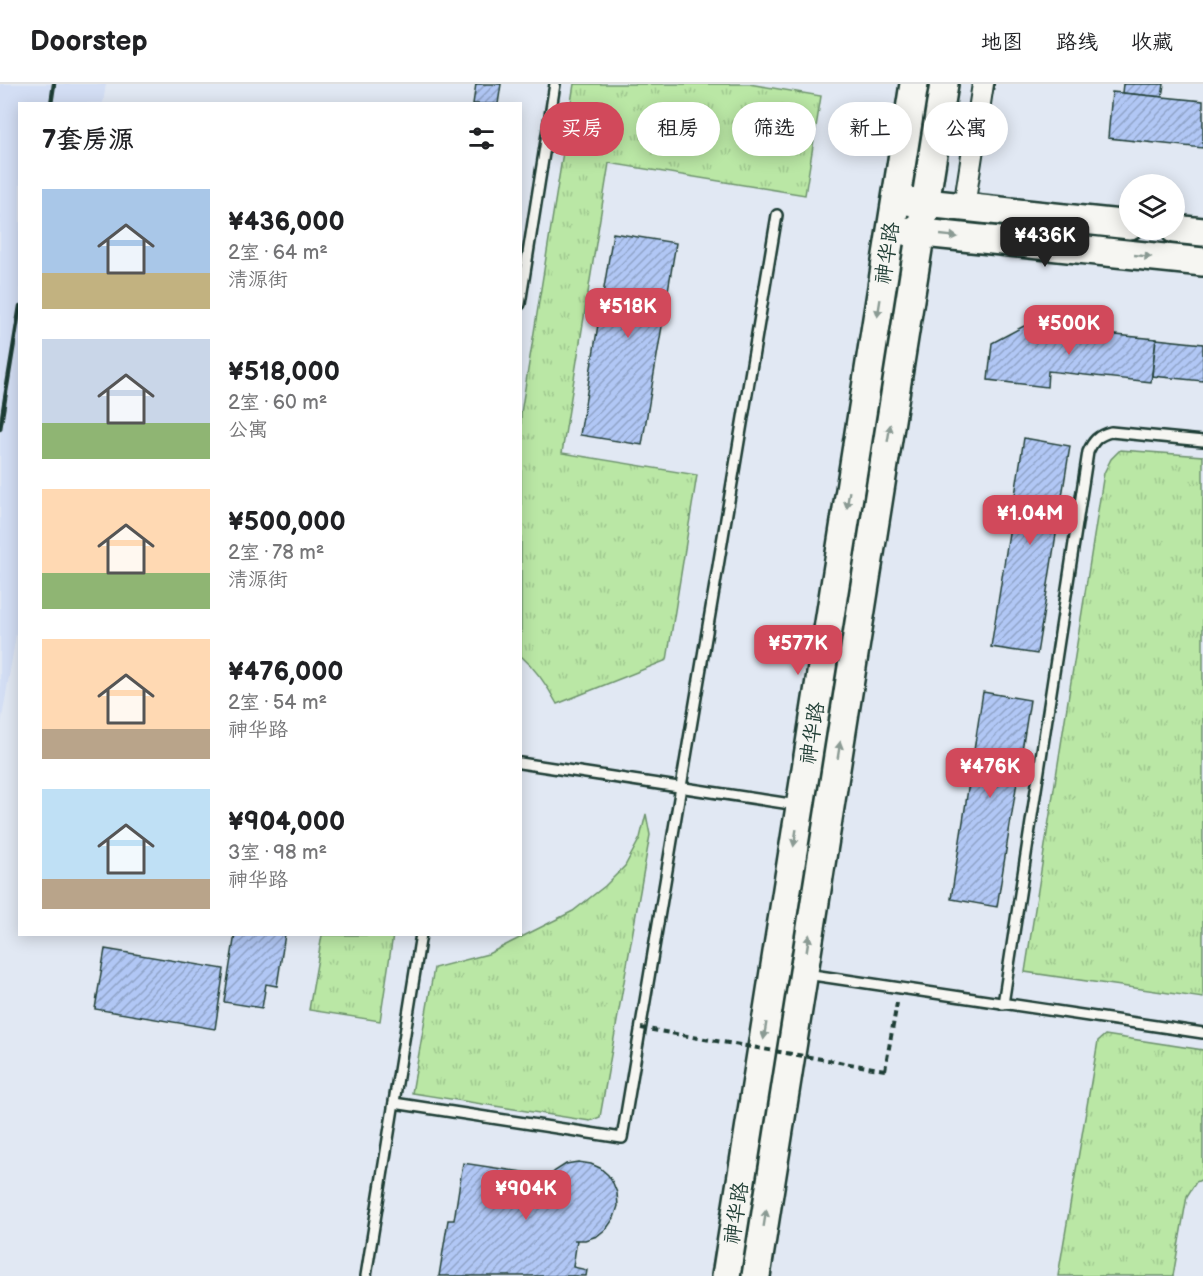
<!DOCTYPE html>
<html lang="zh">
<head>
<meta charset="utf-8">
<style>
	:root { --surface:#fff; --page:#f6f6f6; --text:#202124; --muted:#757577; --line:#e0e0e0; --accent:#d1495b }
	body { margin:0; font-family:"Balsamiq Sans","LXGW WenKai TC",sans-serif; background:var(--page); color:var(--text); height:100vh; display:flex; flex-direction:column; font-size:22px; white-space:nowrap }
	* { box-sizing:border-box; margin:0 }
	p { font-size:20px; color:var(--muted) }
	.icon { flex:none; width:33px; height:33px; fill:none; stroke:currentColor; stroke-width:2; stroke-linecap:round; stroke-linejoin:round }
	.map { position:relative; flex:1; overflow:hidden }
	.drawer { position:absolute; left:18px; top:18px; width:504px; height:834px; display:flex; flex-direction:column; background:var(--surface); border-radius:0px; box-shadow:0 3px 15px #0003 }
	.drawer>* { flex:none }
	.hud { position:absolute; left:540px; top:18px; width:570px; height:54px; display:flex; gap:12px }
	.buttons { position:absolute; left:1119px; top:90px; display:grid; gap:12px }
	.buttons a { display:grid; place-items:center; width:66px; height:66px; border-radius:50%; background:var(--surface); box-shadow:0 3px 15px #0003; font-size:30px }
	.price { position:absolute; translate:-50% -51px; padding:0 14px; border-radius:12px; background:var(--accent); color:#fff; font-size:20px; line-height:39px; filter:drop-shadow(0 2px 3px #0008) }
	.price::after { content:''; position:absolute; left:50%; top:36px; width:18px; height:14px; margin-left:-9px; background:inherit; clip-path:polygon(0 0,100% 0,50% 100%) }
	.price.on { background:#222; color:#fff }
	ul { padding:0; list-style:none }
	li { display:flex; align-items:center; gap:18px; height:150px; padding:0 24px }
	li span { display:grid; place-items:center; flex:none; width:168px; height:120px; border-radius:0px; color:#555 }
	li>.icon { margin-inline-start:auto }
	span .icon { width:72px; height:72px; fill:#fffc; stroke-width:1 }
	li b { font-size:26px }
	h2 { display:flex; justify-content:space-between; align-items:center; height:72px; padding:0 24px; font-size:26px }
	.tag { padding:0 21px; border-radius:27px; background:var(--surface); box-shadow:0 3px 15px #0003; font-size:21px; line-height:54px }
	.tag.on { background:var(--accent); color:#fff }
	header { display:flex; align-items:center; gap:36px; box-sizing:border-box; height:84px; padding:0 30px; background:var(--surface); border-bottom:2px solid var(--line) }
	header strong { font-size:28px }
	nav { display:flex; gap:33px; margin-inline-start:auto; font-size:21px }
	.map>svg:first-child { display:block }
	.built { fill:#d3def4 }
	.grass { fill:url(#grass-tufts); stroke:#6c926c; stroke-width:1.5 }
	.building { fill:url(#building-hatch); stroke:#1f3d34; stroke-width:1.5 }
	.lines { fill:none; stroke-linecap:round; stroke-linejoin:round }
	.service-casing { stroke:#1f3d34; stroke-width:14 }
	.minor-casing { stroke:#1f3d34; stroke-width:24 }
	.secondary-casing { stroke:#1f3d34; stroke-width:32 }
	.path { stroke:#1f3d34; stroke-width:4; stroke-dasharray:6 4.5; stroke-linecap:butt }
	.service { stroke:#f6f6f2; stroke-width:9 }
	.minor { stroke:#f6f6f2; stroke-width:20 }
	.secondary { stroke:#f6f6f2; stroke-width:27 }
	.rail { stroke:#1f3d34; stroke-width:4.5 }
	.path-bridge { stroke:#1f3d34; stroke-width:4; stroke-dasharray:6 4.5; stroke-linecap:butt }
	.oneway { fill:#8a9a93 }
	.labels { text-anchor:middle; stroke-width:4.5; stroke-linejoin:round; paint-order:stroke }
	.street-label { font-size:21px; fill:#1f3d34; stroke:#f6f6f2 }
</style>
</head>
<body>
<header>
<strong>Doorstep</strong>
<nav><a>地图</a><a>路线</a><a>收藏</a></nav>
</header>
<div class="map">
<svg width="1203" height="1192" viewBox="0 0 1203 1192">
	<defs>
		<pattern id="grass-tufts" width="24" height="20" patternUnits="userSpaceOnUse" patternTransform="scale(1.5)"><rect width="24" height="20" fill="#bae7a5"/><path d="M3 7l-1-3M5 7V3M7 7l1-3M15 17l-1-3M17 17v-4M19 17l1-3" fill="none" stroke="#9fc78f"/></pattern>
		<pattern id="building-hatch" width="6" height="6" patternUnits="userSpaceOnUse" patternTransform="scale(1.5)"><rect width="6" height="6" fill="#b1c7f5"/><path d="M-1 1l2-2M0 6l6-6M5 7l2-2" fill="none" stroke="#8fa3c7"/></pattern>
	</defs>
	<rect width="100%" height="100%" fill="#e1e8f3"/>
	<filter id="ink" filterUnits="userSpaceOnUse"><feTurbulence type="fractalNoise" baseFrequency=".0167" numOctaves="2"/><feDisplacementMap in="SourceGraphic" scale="12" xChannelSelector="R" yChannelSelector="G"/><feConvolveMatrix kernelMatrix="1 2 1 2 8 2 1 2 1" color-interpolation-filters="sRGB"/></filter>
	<g filter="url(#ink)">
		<path class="built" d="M0 0H106L103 19 20 20V527L0 646Z"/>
		<g class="grass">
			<path d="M574 0H749L821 12 805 111 609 79 562 369 697 391 667 576 557 620C547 601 537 586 521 572V329Z"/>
			<path d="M1120 366 1203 372V914L1025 888 1104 389 1111 375Z"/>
			<path d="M646 730 650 751 600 1033 590 1037 412 1009 434 884 488 870 573 827 605 802 625 782 640 754Z"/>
			<path d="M322 851H393L380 937 309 926Z"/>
			<path d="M1105 951 1203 966V1095L1196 1098 1187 1112 1173 1192H1058L1098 957Z"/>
		</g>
		<g class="building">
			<path d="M476 0H501L498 20H473Z"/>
			<path d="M1123 0H1164L1162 13 1122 9Z"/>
			<path d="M1112 8 1203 17V64L1108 54Z"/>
			<path d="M613 149 676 159 642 361 580 351Z"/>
			<path d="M1024 242 1156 255 1151 298 1048 287 1047 303 988 296 992 259Z"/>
			<path d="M1156 255 1203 260V297L1152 292Z"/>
			<path d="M1024 354 1070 362 1037 570 991 563Z"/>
			<path d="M983 608 1030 616 997 823 951 815Z"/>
			<path d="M235 850H285L277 902 266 900 262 924 224 918Z"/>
			<path d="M105 865 224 885 215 945 95 925Z"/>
			<path d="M578 1078 591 1080 600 1084 608 1091 613 1099 617 1109 618 1122 614 1134 607 1144 597 1152 585 1156H574H577L573 1183 587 1186 586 1192H439L448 1136H454L463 1079 549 1092 555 1087 566 1080Z"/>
		</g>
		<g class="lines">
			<g class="service-casing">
				<g id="service">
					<path d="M520 220 555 0"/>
					<path d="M520 679 797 721"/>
					<path d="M806 890 1203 949"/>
					<path d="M1003 920 1088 368C1093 357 1098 351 1111 348L1203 357"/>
					<path d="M394 1019 622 1054 777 131"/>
					<path d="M366 1192 421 850"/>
				</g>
			</g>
			<g class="minor-casing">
				<path id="minor" d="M964 123 983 0"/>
			</g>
			<g class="secondary-casing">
				<g id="secondary">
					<path d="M907 117 1130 141"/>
					<path d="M1174 145 1203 148"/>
					<path d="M904 147 1203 178"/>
					<path d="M726 1192 914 0"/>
					<path d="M756 1192 944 0"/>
				</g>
			</g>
			<path class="path" d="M885 986 897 919"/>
			<use href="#service" class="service"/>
			<use href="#minor" class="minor"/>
			<use href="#secondary" class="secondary"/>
			<g class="rail">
				<path d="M51 20 54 0"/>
				<path d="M0 345 20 222"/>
			</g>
			<path class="path-bridge" d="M641 944 885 986"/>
		</g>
		<defs><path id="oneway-solid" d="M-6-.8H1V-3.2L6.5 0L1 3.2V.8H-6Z" transform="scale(1.5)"/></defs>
		<g class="oneway">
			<use href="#oneway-solid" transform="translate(949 152) rotate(6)"/>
			<use href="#oneway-solid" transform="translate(1143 172) rotate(6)"/>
			<use href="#oneway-solid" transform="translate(879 224) rotate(99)"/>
			<use href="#oneway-solid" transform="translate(889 349) rotate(-81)"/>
			<use href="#oneway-solid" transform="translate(848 416) rotate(99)"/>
			<use href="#oneway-solid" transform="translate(839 666) rotate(-81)"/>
			<use href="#oneway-solid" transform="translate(795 754) rotate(99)"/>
			<use href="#oneway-solid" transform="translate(808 859) rotate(-81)"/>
			<use href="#oneway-solid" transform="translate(765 947) rotate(99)"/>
			<use href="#oneway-solid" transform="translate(765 1134) rotate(-81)"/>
		</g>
	</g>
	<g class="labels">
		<g class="street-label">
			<text transform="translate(887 169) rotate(-81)" y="7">神华路</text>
			<text transform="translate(812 649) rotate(-81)" y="7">神华路</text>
			<text transform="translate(736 1129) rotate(-81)" y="7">神华路</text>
		</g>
	</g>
</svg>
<div class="buttons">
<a><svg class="icon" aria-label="layers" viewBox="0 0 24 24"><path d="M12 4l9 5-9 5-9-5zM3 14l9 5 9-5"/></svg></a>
</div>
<b class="price on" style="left:1045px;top:184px">¥436K</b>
<b class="price" style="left:628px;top:255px">¥518K</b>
<b class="price" style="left:1069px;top:272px">¥500K</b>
<b class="price" style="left:1030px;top:462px">¥1.04M</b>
<b class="price" style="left:798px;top:592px">¥577K</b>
<b class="price" style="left:990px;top:715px">¥476K</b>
<b class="price" style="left:526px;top:1137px">¥904K</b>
<div class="hud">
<a class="tag on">买房</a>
<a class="tag">租房</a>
<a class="tag">筛选</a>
<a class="tag">新上</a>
<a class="tag">公寓</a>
</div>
<section class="drawer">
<h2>7套房源<svg class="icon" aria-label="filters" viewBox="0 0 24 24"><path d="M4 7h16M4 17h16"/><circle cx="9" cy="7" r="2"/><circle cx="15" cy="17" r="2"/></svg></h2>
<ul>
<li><span style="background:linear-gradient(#a9c7e8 70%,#c2b280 0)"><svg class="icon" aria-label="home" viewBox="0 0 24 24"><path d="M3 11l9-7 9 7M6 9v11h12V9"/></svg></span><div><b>¥436,000</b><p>2室 · 64 m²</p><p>清源街</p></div></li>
<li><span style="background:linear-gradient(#c9d6e8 70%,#8fb573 0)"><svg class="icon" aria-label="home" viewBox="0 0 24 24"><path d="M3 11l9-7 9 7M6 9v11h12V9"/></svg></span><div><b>¥518,000</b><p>2室 · 60 m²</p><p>公寓</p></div></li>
<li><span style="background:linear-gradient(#ffd9b3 70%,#8fb573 0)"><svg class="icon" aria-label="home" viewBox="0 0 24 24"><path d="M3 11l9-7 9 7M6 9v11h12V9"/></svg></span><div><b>¥500,000</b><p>2室 · 78 m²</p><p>清源街</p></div></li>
<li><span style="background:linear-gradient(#ffd9b3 75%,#b9a48a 0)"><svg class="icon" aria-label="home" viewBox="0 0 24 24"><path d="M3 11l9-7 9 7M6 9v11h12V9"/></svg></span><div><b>¥476,000</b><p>2室 · 54 m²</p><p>神华路</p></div></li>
<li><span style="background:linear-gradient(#bfe0f5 75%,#b9a48a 0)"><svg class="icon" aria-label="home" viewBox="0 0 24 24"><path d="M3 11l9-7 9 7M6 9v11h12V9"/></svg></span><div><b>¥904,000</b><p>3室 · 98 m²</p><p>神华路</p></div></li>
</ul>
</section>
</div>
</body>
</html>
